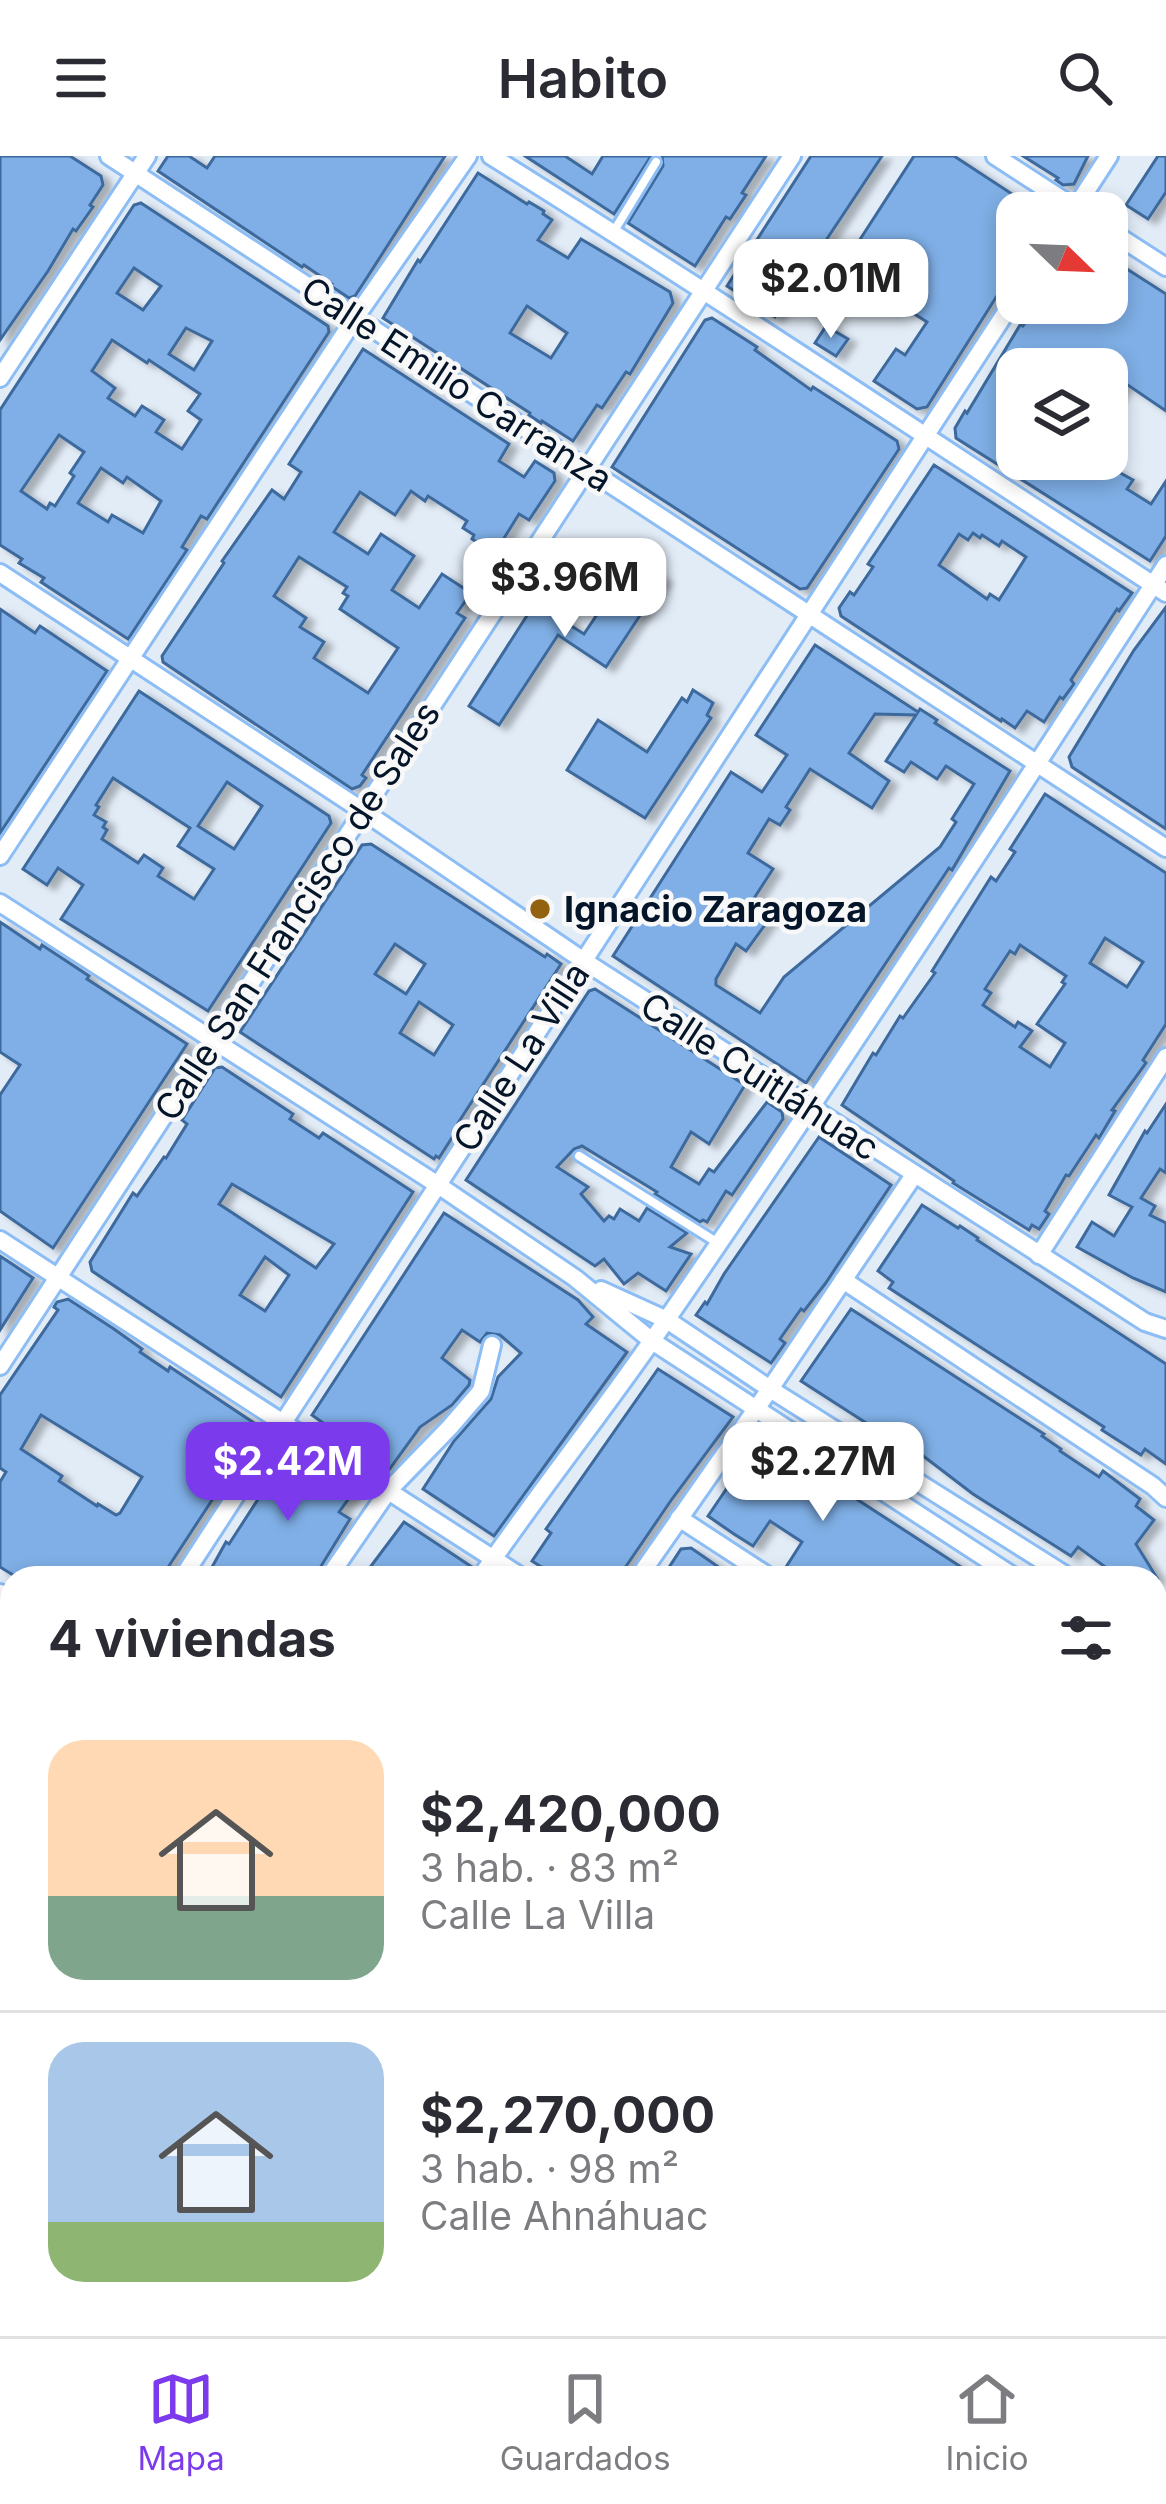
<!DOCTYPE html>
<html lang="es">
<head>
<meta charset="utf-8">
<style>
	:root { --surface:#fff; --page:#f2f2f3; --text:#2b2b33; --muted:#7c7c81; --line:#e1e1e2; --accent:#7c3aed }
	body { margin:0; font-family:Inter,sans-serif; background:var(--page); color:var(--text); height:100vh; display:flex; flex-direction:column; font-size:45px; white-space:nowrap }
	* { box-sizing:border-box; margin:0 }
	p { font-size:39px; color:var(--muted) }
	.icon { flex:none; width:66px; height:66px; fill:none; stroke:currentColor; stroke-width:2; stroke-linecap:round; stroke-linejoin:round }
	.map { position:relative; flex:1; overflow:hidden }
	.sheet { position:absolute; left:0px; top:1410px; width:1167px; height:771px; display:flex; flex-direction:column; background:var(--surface); border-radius:36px 36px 0 0; box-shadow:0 6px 18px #0003 }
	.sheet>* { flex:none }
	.needle { width:78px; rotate:113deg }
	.buttons { position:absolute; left:996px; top:36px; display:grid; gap:24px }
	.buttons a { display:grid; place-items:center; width:132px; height:132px; border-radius:24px; background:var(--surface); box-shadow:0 6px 18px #0003; font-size:60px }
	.price { position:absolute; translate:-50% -102px; padding:0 27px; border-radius:24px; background:#fff; color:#222; font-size:39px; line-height:78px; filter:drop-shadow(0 3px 6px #0008) }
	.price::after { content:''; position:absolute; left:50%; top:72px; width:36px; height:27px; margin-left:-18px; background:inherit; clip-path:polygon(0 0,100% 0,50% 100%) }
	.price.current { background:var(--accent); color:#fff }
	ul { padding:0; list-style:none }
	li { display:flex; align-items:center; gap:36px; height:300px; padding:0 48px }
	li+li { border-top:3px solid var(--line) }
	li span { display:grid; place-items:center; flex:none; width:336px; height:240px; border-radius:36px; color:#555 }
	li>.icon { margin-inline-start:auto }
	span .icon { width:144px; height:144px; fill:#fffc; stroke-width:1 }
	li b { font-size:51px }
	h2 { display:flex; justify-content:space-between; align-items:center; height:144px; padding:0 48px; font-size:51px }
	header { display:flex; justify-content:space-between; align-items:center; height:156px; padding:0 48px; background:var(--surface); font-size:54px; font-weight:600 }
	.menu { display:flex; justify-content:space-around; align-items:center; height:168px; border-top:3px solid var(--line); background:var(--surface); font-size:33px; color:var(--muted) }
	.menu a { display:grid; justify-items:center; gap:6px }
	.menu .current { color:var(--accent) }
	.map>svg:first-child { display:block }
	.building { fill:#7fafe6; stroke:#3c699c; stroke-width:3; fill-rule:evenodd; filter:url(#shadow) }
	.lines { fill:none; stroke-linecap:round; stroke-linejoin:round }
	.service-casing { stroke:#8cbdf5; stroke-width:14 }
	.minor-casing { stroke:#8cbdf5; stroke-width:22 }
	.secondary-casing { stroke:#8cbdf5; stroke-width:30 }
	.primary-casing { stroke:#1b62a9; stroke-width:33 }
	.service { stroke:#fff; stroke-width:8 }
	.minor { stroke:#fff; stroke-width:16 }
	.secondary { stroke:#bedcfa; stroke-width:24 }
	.primary { stroke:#7eb9f5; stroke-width:27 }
	.rail-casing { stroke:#4c5b6c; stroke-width:10 }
	.rail { stroke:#f8f8f8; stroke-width:6; stroke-dasharray:18; stroke-linecap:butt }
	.poi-dot { fill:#936211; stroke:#f8f8f8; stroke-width:4.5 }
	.labels { text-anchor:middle; stroke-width:9; stroke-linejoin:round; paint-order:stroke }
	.street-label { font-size:36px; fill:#041529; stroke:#f8f8f8 }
	.poi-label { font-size:36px; font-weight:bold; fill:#041529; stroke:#f8f8f8; text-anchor:start }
</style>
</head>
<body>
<header><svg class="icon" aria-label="menu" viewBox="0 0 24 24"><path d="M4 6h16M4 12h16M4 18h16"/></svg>Habito<svg class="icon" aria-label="search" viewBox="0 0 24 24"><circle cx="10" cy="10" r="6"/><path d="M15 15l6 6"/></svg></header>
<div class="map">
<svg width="1166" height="2180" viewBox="0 0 1166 2180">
	<defs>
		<filter id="shadow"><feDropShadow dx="8" dy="4.5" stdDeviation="3" flood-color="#0004"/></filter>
	</defs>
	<rect width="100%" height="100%" fill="#e2ecf7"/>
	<g class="building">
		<path d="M0 0H70L101 20 103 29 90 49 93 51 76 75 73 73 48 115 0 184Z"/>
		<path d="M168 0H189L207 12 215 0H445L368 120 355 140 349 142 331 130 332 128 304 109 302 111 158 15Z"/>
		<path d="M525 0H565L592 18 603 0H651L614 58Z"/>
		<path d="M662 0H766L742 37 746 39 730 63 726 61 695 110 628 67 663 10Z"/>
		<path d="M811 0H882L775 161 727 130Z"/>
		<path d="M914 0H954L1041 57H1017V108L927 251 917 253 874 225 896 193 905 199 927 166 891 143 887 151 871 141 875 133 867 127 873 118 848 102Z"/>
		<path d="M1023 0H1088L1074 28 1063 29 1056 24 1058 22Z"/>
		<path d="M1158 0H1166V36L1148 63 1126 49Z"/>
		<path d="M478 17 527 48 529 46 544 55 543 58 552 64 538 84 568 102 581 83 670 136 673 147 630 218 626 216 602 252 597 249 573 285 542 265 541 267 529 259 530 257 383 162 418 104 420 106ZM527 150 567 177 551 202 510 177Z"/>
		<path d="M141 47 328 170 329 176 207 363 201 360 182 391 187 394 128 483 41 426 44 422 19 407 22 403 0 389V254L134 49ZM134 112 161 130 143 154 117 137ZM186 172 212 185 194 214 169 198ZM112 184 147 207 149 204 200 238 188 255 201 264 182 293 156 276 164 264 142 250 135 260 108 242 115 232 92 215ZM59 279 84 296 70 317 74 320 55 350 50 347 47 353 21 335ZM101 312 123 327 127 321 161 345 143 377 112 359 108 366 78 347Z"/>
		<path d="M1116 106 1166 138V255L1125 227 1107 256V213H1017V303H1110L1106 309 1133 324 1127 333 1151 348 1166 325V380L1150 405 956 282 955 272 965 255 967 257 1020 169 1023 170 1038 147H1107V120Z"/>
		<path d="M712 162 757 191 755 194 811 234 813 231 897 285 899 293 807 432 800 433 612 311 705 164Z"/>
		<path d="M826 170 848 183 836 200 815 187Z"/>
		<path d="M363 193 509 288 499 305 524 321 535 305 554 317 555 325 529 364 519 358 501 387 510 393 491 422 478 413 491 395 472 383 474 379 463 372 467 365 428 340 425 345 411 335 395 359 360 336 334 376 368 398 381 378 414 400 392 434 419 452 442 418 471 437 457 457 465 462 362 619 366 622 360 630 352 633 163 506 162 500 224 407 222 405 272 334 284 343 301 316 289 308ZM299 401 347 431 343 437 348 440 340 453 398 492 368 537 314 502 324 486 300 471 306 462 274 440Z"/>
		<path d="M934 309 1132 437 1119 455 1117 453 1071 524 1074 528 1063 543 1060 541 1044 566 1027 555 1015 572 1002 563 1001 565 841 460 839 452 850 436 854 439 873 411 868 408ZM973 377 980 382 982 379 999 390 1002 385 1026 401 999 444 990 438 987 443 939 409 959 378 968 384Z"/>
		<path d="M634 403 664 423 606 511 558 479 499 569 469 550 535 447 584 478Z"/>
		<path d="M1166 451V673L1072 611 1069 601 1134 494Z"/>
		<path d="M0 453 35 477 40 470 107 515 0 677Z"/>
		<path d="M815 489 918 556 920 553 937 564 935 567 1010 615 952 714 949 712 806 927 613 800 731 616 762 636 787 599 756 579ZM875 558 916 559 886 605 904 616 911 606 937 623 946 610 974 628 952 663 956 666 940 691 784 821 760 857 716 829V823L736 788 746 795 770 762 749 750 773 713 748 697 769 663 780 669 790 654 786 651 810 613 872 652 889 625 849 597Z"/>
		<path d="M693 534 713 547 707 559 711 562 645 662 567 614 598 564 647 596 682 542 687 546Z"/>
		<path d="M139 535 329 660 331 667 208 855 61 763 83 729 58 712 47 729 23 713ZM113 622 190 672 178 690 214 713 194 743 158 720 163 712 144 699 138 707 102 683 107 674 103 671 106 666 94 659 99 651 96 649ZM227 626 262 650 234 693 198 670Z"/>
		<path d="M1045 638 1166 717V868L1143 904 1146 907 1112 954 1115 955 1099 982 1096 979 1069 1020 1066 1019 1045 1055 1049 1058 1039 1073 1032 1069 1029 1074 953 1027 954 1025 842 949 873 897 876 899 900 860 903 862 935 817 932 815 991 721 996 725 1015 696 1010 693ZM1105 782 1143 806 1127 831 1090 807ZM1020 789 1066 820 1062 826 1065 828 1037 868 1065 887 1050 911 1020 891 1032 875 1018 866 1015 871 983 849 991 837 985 833 1010 795 1015 798Z"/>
		<path d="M371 688 545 801 547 798 561 808 458 967 460 969 439 1002 436 1000 434 1003 240 876 362 689ZM395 788 425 808 406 838 375 818ZM419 846 453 869 434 899 400 877Z"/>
		<path d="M0 766 40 793 42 789 89 820 87 823 187 888 53 1092 0 1055V939L20 909 0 896Z"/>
		<path d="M595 833 745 929 709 988 691 976 671 1011 699 1028 709 1013 714 1016 767 946 782 956 783 963 747 1017 732 1039 726 1035 707 1066 703 1064 700 1066 655 1038 657 1036 582 990 574 993 557 1011 588 1031 581 1038 604 1065 609 1060 614 1063 620 1053 639 1065 647 1052 687 1077 670 1091 691 1098 666 1135 638 1117 624 1128 604 1103 595 1110 466 1024 589 835Z"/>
		<path d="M222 911 293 958 290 963 319 982 323 977 413 1036 281 1241 92 1115 90 1106 133 1037 137 1040 164 1001 166 1002 187 968 182 964 215 912ZM232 1028 334 1088 316 1112 219 1048ZM265 1101 289 1119 265 1155 240 1139Z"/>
		<path d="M1166 948V1017L1160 1013 1141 1042 1155 1050 1150 1059 1166 1067V1136L1133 1122 1077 1091 1092 1066 1114 1080 1132 1051 1109 1039 1145 975 1147 977Z"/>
		<path d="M819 981 891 1029 825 1128 804 1155 801 1153 780 1183 785 1187 771 1207 696 1159 705 1146 707 1148 724 1118Z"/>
		<path d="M922 1049 958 1072 960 1070 978 1082 977 1084 1166 1208V1308L1145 1293 1141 1299 1102 1274 1104 1271 889 1132 893 1126 878 1115Z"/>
		<path d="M444 1057 578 1144 593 1161 586 1168 627 1196 494 1380 423 1333 454 1285 491 1243 498 1221 521 1197 500 1179 487 1177 480 1186 462 1174 442 1202 470 1224 469 1229 452 1249 420 1271 389 1314 312 1259Z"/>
		<path d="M0 1100 33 1122 0 1174Z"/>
		<path d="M68 1143 114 1173 142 1193 140 1196 168 1215 170 1211 260 1271 161 1422H18L0 1411V1326L6 1316 0 1312V1239L58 1154 54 1151 57 1146ZM41 1259 142 1321 120 1357 116 1359 98 1348 97 1350 59 1325 62 1320 21 1293Z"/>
		<path d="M851 1153 1044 1278 1042 1280 1061 1293 1060 1295 1099 1321 1103 1315 1140 1343 1136 1350 1154 1364 1136 1388 1157 1422H1096L1104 1410 1078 1391 1071 1400 973 1338 918 1296 916 1299 801 1225Z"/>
		<path d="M658 1213 733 1261 672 1343 618 1422H559L532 1405 551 1377 546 1373Z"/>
		<path d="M763 1279 776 1287 772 1294 799 1310 802 1305 822 1318 821 1320 978 1422H802L786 1411 802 1386 770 1365 753 1390 734 1378 708 1360Z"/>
		<path d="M292 1291 355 1334 339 1356 350 1363 315 1420 206 1422 226 1386 229 1388Z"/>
		<path d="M404 1366 472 1411 466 1422H362Z"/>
		<path d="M691 1392 707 1403 734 1422H662L681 1393Z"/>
	</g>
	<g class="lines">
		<g class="service-casing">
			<g id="service">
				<path d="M614 75 656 6"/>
				<path d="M579 1000 718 1087"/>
			</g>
		</g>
		<g class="minor-casing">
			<g id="minor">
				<path d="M109 0 1166 692"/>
				<path d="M491 0C719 142 941 291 1166 437"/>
				<path d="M995 0 1083 57"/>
				<path d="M1072 57 1109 0"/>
				<path d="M1107 73 1166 111"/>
				<path d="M0 222 147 0"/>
				<path d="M0 417 363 655 584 805 1145 1166 1166 1173"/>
				<path d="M0 700 355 162 468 0"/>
				<path d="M0 747 438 1029 575 1122 652 1185 1016 1422"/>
				<path d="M0 1084 523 1422"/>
				<path d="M1039 1099 1166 901"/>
				<path d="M843 1124 1153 1330 1166 1342"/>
				<path d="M601 1134 667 1164 770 1233 1070 1422"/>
				<path d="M0 1210 792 0"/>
				<path d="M679 1362 771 1422"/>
				<path d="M182 1422C461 995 735 565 1017 139"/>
				<path d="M328 1422 388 1335 450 1271 481 1235 492 1189"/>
				<path d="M480 1422C540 1334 607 1251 667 1163 838 915 1002 662 1166 409"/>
				<path d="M638 1422 770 1233 914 1019"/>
				<path d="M0 1437 12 1445"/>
				<path d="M1155 1494 1166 1488"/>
				<path d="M1155 1532 1166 1551"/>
				<path d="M1155 1604 1166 1624"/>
				<path d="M0 1686 12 1669"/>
				<path d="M0 1754 12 1762"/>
				<path d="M0 1907 12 1889"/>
				<path d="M0 2074 12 2082"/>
				<path d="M0 2134 12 2114"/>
				<path d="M150 2169 167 2180"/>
				<path d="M1004 2169 1011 2180"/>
				<path d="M758 2180 778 2169"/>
				<path d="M850 2180 856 2169"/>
			</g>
		</g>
		<g class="secondary-casing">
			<g id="secondary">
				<path d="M1155 1680 1166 1674"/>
				<path d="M1155 1781 1166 1775"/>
				<path d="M282 2180 301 2169"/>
				<path d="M456 2180 475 2169"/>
			</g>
		</g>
		<g class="primary-casing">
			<g id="primary">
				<path d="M1155 1711 1166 1705"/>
				<path d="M1155 1755 1166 1749"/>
				<path d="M322 2180 341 2169"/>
				<path d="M398 2180 417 2169"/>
			</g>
		</g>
		<use href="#service" class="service"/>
		<use href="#minor" class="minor"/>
		<use href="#secondary" class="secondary"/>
		<use href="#primary" class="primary"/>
		<g class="rail-casing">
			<g id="rail">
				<path d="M1155 1726 1166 1720"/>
				<path d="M344 2180 363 2169"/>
				<path d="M371 2180 391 2169"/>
			</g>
		</g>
		<use href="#rail" class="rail"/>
	</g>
	<circle class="poi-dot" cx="540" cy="753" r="12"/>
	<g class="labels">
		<g class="street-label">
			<text transform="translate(457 228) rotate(33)" y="13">Calle Emilio Carranza</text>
			<text transform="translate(297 755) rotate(-57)" y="13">Calle San Francisco de Sales</text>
			<text transform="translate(521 901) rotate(-57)" y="13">Calle La Villa</text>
			<text transform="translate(760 920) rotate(33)" y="13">Calle Cuitláhuac</text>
		</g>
		<g class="poi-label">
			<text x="564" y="766">Ignacio Zaragoza</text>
		</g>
	</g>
</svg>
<div class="buttons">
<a><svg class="needle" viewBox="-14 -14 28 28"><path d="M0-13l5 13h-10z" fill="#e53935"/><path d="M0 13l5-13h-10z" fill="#7c7c81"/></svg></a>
<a><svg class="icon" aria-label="layers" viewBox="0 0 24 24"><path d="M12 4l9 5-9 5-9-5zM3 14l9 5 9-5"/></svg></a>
</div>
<b class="price" style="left:831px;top:185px">$2.01M</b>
<b class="price" style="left:565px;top:484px">$3.96M</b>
<b class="price current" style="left:288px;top:1368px">$2.42M</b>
<b class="price" style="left:823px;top:1368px">$2.27M</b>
<section class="sheet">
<h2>4 viviendas<svg class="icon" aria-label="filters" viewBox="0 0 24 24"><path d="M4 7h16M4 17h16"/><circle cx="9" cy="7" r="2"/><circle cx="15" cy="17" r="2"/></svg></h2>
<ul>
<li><span style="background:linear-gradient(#ffd9b3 65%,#7fa58c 0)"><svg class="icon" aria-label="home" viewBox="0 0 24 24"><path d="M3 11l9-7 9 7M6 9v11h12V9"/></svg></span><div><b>$2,420,000</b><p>3 hab. · 83 m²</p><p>Calle La Villa</p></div></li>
<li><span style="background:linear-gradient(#a9c7e8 75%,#8fb573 0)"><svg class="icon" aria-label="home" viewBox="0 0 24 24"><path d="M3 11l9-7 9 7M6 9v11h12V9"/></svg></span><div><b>$2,270,000</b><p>3 hab. · 98 m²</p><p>Calle Ahnáhuac</p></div></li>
</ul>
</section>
</div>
<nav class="menu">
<a class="current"><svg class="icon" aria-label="map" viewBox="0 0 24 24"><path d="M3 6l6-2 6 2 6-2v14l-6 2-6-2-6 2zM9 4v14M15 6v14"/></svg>Mapa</a>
<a><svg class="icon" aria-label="saved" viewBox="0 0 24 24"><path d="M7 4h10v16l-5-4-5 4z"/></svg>Guardados</a>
<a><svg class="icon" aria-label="home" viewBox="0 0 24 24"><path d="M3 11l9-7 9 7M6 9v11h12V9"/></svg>Inicio</a>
</nav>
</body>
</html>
